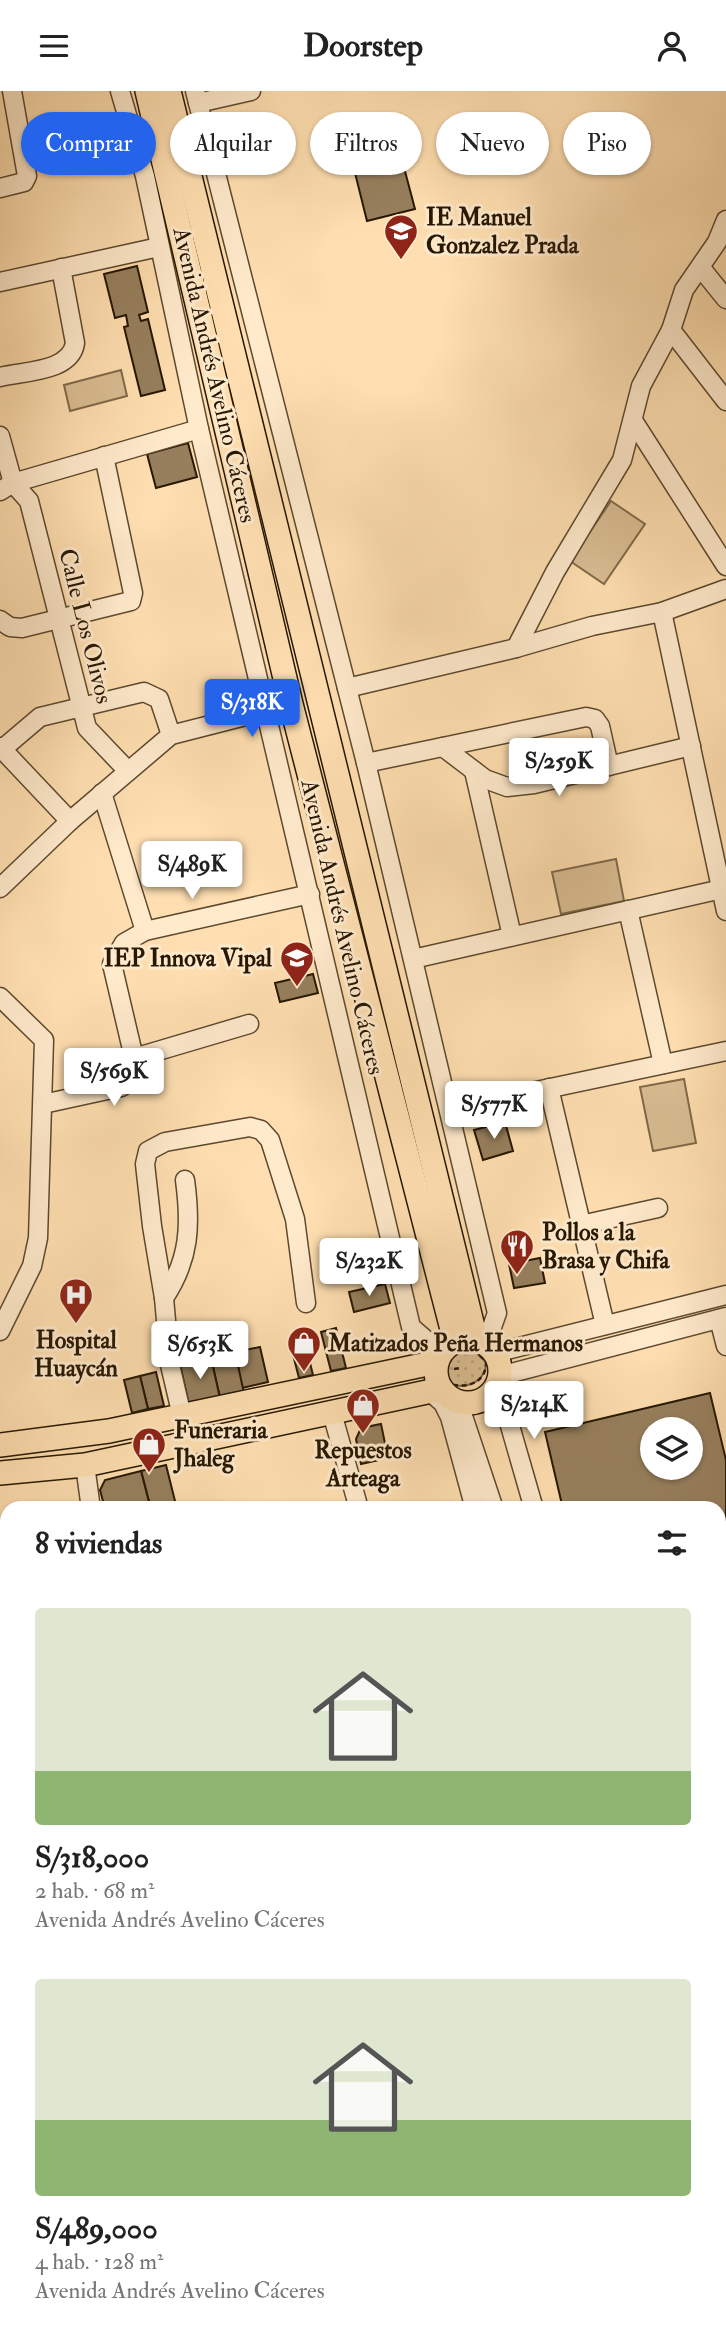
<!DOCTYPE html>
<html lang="es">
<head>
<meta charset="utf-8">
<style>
	:root { --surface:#fff; --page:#f2f2f2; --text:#222; --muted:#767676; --accent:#2563eb }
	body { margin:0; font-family:"IM FELL Double Pica",serif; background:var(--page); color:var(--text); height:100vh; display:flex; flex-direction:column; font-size:26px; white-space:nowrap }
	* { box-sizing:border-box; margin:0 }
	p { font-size:23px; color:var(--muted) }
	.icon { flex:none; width:38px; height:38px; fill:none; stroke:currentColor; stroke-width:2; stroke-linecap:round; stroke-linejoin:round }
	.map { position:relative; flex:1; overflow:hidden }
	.side { position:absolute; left:0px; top:1410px; width:726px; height:842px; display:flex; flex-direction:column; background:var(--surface); border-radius:21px 21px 0 0; box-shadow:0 2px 5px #0004 }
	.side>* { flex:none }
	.guide { position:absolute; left:21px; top:21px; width:684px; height:63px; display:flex; gap:14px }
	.tools { position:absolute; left:640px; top:1326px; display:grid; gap:14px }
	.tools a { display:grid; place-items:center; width:63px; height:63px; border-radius:50%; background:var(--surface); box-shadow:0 2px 5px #0004; font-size:35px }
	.price { position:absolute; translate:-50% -60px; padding:0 16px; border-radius:7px; background:#fff; color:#222; font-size:23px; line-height:46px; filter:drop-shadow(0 2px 4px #0008) }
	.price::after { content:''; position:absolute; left:50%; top:42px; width:21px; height:16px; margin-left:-10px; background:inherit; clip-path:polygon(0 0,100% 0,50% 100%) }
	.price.active { background:var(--accent); color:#fff }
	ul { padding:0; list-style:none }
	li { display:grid; align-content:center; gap:14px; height:371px; padding:0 35px }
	li span { display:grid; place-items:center; height:217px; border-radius:7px; color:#555 }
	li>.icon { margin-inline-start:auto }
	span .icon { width:126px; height:126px; fill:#fffc; stroke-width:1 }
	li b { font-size:30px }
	h2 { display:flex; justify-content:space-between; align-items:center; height:84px; padding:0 35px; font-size:30px }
	.tag { padding:0 24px; border-radius:32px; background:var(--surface); box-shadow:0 2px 5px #0004; font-size:24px; line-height:63px }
	.tag.active { background:var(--accent); color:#fff }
	header { display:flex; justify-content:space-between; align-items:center; height:91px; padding:0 35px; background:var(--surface); font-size:32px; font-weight:700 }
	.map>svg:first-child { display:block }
	.green { fill:#dabd93; stroke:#806a4a; stroke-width:2 }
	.park { fill:url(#park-dots); stroke:#806a4a; stroke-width:2 }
	.building { fill:#977f5d; stroke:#261702; stroke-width:2; fill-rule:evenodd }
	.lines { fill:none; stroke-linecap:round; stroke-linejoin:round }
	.minor-casing { stroke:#5c492e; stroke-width:21 }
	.major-casing { stroke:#261702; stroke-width:26 }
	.path { stroke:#261702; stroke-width:2.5; stroke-dasharray:5 3.5; stroke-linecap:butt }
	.minor { stroke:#ffeacc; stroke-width:18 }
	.major { stroke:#ffdfb1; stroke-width:23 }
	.labels { text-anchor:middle; stroke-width:6; stroke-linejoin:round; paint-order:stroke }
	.poi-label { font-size:24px; font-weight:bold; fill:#261702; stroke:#ffeacc; text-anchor:start }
	.street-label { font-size:24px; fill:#261702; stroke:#ffeacc }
</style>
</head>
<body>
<header><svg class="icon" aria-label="menu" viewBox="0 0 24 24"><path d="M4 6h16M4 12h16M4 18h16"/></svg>Doorstep<svg class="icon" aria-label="person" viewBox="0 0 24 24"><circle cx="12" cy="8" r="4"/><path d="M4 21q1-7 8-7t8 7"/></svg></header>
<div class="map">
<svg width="726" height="2252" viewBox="0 0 726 2252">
	<defs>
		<pattern id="park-dots" width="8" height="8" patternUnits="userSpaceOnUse" patternTransform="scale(1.75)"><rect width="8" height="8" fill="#dabd93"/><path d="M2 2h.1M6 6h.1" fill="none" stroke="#bba27d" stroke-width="1.8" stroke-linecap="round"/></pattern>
	</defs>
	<rect width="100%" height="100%" fill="#ffdfb1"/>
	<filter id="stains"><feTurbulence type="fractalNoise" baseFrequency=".00286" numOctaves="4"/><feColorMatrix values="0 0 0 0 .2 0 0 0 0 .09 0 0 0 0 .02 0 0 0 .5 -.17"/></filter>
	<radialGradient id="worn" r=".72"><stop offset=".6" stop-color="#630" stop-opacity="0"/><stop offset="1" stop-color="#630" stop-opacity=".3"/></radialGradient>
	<g class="green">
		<path d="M121 279 127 305 70 320 64 294Z"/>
		<path d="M611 410 645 433 604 493 570 470Z"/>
		<path d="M616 768 624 810 561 823 552 781Z"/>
		<path d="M684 988 696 1052 653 1060 640 996Z"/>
		<path d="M186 2245H323L325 2252H189Z"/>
	</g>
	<path class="park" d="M473 1259 486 1271C486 1291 465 1300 447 1292L440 1278 449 1263Z"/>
	<g class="building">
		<path d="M402 69 415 118 367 130 355 82Z"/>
		<path d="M137 175 148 221 139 224 141 230 148 228 165 299 141 305 124 236 128 235 126 224 115 227 104 183Z"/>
		<path d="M188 352 197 386 156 397 147 363Z"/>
		<path d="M313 883 318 902 280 911 275 892Z"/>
		<path d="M505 1031 513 1060 483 1069 474 1039Z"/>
		<path d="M540 1167 545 1192 514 1197 509 1173Z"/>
		<path d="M385 1193 390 1212 354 1221 349 1201Z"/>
		<path d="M336 1237 346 1277 331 1280 321 1241Z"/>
		<path d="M303 1244 313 1284 299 1287 289 1248Z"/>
		<path d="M260 1256 268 1291 242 1297 235 1261Z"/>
		<path d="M235 1261 244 1302 220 1307 211 1267Z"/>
		<path d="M211 1267 220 1307 189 1314 180 1273Z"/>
		<path d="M156 1281 164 1315 148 1318 140 1285Z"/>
		<path d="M140 1285 148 1318 132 1322 124 1289Z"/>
		<path d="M710 1302 726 1369V1482L719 1484V1418H563L545 1341ZM653 1339H691V1377H653Z"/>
		<path d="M381 1333 388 1367 361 1373 356 1348 361 1337Z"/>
		<path d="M166 1374 177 1418H151L141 1380Z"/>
		<path d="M141 1380 150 1415 105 1418 100 1399 105 1389Z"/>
	</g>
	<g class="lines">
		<g class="minor-casing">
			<g id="minor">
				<path d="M120 0 145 85 199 338 411 1236 441 1262"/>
				<path d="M195 0 366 672 497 1222 486 1253"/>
				<path d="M198 12 251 0"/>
				<path d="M0 97 24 91 27 85 12 0"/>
				<path d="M701 177 726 208"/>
				<path d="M0 191 159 156"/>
				<path d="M671 239 726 310"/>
				<path d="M0 286C24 280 71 281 75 252L61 177"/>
				<path d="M634 331 726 475"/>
				<path d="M0 345 13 392 29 410 87 637 128 680"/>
				<path d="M0 400 13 392 199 338"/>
				<path d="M662 521 726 820"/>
				<path d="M0 529 10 536 22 537 131 510 133 502 104 365"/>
				<path d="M516 557 555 481 622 369 641 295 671 239 684 199 717 151 726 129"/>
				<path d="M347 597 516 557 592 535 662 521 726 498"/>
				<path d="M0 656 70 730"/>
				<path d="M443 656 485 688 507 696 534 693 691 655"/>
				<path d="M0 660 40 626 144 601 159 608 171 644"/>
				<path d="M366 672 586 626 595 628 600 635 609 675"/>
				<path d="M474 680 512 845"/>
				<path d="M102 702 145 840"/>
				<path d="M0 797 70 730 171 644 265 620"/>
				<path d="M628 819 663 973"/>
				<path d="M413 868 726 797"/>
				<path d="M0 906 44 949 38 1147 32 1175 0 1240"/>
				<path d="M134 967 249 933"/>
				<path d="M549 997 605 1234"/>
				<path d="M43 1013 121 996 129 991 134 967 112 873 124 852 145 840 310 803"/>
				<path d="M451 1018 726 960"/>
				<path d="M581 1134 658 1117"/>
				<path d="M164 1207C190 1168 191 1134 185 1089"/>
				<path d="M719 1228 726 1255"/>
				<path d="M495 1262 726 1204"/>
				<path d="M500 1285 726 1226"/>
				<path d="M498 1293 534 1418"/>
				<path d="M429 1300 443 1312 450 1326 475 1418"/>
				<path d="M458 1310 494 1418"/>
				<path d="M332 1322 359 1418"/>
				<path d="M182 1325 170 1274 164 1207 152 1135 145 1073 148 1060 165 1051 250 1036 261 1039 270 1049 295 1128 306 1212"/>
				<path d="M85 1374 91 1418"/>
				<path d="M0 1533 4 1581"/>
				<path d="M719 1551 726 1550"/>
				<path d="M719 1612 726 1611"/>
				<path d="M719 1662 726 1668"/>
				<path d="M719 1709 726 1714"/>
				<path d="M0 1771 7 1770"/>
				<path d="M719 1844 726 1849"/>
				<path d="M719 1890 726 1878"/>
				<path d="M0 1970 7 1968"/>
				<path d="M719 2016 726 2010"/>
				<path d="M0 2031 7 2079"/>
				<path d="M719 2099 726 2107"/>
				<path d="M0 2129 7 2107"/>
				<path d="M0 2162 7 2165"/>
				<path d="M132 2245 136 2252"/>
				<path d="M334 2252 337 2245"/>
			</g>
		</g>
		<g class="major-casing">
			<g id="major">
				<path d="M147 0 291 613 455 1250"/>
				<path d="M169 0 476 1248"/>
				<circle cx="468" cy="1280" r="32"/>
				<path d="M0 1354 109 1340 437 1271"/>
				<path d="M0 1382 85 1374 441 1298"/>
			</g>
		</g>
		<g class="path">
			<path d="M474 1258 486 1271C487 1292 465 1299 447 1292L439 1278C444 1261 458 1261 474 1258Z"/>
			<path d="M454 1278 461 1277"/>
		</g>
		<use href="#minor" class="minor"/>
		<use href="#major" class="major"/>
	</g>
	<defs>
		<g id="school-pin" transform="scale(1.75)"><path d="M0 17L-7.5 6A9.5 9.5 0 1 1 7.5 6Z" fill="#8f2418" stroke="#ffeacc"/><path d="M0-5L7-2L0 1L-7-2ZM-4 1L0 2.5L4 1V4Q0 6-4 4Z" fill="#fff"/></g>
		<g id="restaurant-pin" transform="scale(1.75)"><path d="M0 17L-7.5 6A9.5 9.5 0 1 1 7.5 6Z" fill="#8f2418" stroke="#ffeacc"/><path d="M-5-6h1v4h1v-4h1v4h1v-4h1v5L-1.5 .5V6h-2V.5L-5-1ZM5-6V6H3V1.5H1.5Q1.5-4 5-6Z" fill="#fff"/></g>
		<g id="hospital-pin" transform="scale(1.75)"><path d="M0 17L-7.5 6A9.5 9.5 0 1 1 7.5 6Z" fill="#8f2418" stroke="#ffeacc"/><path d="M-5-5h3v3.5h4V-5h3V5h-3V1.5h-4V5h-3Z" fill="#fff"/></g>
		<g id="shop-pin" transform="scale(1.75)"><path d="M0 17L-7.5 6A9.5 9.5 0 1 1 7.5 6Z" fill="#8f2418" stroke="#ffeacc"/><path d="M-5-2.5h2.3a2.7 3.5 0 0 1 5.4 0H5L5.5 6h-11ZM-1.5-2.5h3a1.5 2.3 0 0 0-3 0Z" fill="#fff"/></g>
	</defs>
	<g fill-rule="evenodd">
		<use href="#school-pin" x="401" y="140"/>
		<use href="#school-pin" x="297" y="867"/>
		<use href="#restaurant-pin" x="517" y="1155"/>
		<use href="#hospital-pin" x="76" y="1204"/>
		<use href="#shop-pin" x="304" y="1252"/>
		<use href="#shop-pin" x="363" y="1314"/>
		<use href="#shop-pin" x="149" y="1353"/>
	</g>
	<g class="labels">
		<g class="poi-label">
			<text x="426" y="134">IE Manuel<tspan x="426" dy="28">Gonzalez Prada</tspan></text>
			<text x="272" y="875" text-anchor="end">IEP Innova Vipal</text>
			<text x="542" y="1149">Pollos a la<tspan x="542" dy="28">Brasa y Chifa</tspan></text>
			<text x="76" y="1257" text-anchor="middle">Hospital<tspan x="76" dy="28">Huaycán</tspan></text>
			<text x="328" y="1260">Matizados Peña Hermanos</text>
			<text x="174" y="1347">Funeraria<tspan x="174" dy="28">Jhaleg</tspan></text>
			<text x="363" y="1367" text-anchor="middle">Repuestos<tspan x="363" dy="28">Arteaga</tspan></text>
		</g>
		<g class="street-label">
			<text transform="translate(215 284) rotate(77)" y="8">Avenida Andrés Avelino Cáceres</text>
			<text transform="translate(86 535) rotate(76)" y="8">Calle Los Olivos</text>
			<text transform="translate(343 836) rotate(77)" y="8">Avenida Andrés Avelino Cáceres</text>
		</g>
	</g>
	<rect width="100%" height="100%" filter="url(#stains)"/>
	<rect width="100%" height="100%" fill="url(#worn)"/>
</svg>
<div class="tools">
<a><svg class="icon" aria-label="layers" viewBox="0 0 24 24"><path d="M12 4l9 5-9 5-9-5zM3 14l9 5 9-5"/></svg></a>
</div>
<b class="price active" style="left:252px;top:648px">S/318K</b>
<b class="price" style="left:559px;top:707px">S/259K</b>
<b class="price" style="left:192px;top:810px">S/489K</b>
<b class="price" style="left:114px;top:1017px">S/569K</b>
<b class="price" style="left:494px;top:1050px">S/577K</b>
<b class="price" style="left:369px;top:1207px">S/232K</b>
<b class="price" style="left:200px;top:1290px">S/653K</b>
<b class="price" style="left:534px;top:1350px">S/214K</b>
<div class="guide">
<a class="tag active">Comprar</a>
<a class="tag">Alquilar</a>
<a class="tag">Filtros</a>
<a class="tag">Nuevo</a>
<a class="tag">Piso</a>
</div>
<section class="side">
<h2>8 viviendas<svg class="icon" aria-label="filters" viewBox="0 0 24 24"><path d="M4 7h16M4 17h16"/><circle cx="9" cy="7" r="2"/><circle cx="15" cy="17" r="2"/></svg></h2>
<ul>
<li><span style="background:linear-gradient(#dfe7d0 75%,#8fb573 0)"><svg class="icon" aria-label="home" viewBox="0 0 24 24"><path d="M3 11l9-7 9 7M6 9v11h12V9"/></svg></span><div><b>S/318,000</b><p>2 hab. · 68 m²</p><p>Avenida Andrés Avelino Cáceres</p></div></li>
<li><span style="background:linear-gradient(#dfe7d0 65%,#8fb573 0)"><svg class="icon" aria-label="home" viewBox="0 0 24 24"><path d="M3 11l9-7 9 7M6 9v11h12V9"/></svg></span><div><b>S/489,000</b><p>4 hab. · 128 m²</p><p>Avenida Andrés Avelino Cáceres</p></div></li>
</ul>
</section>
</div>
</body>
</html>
